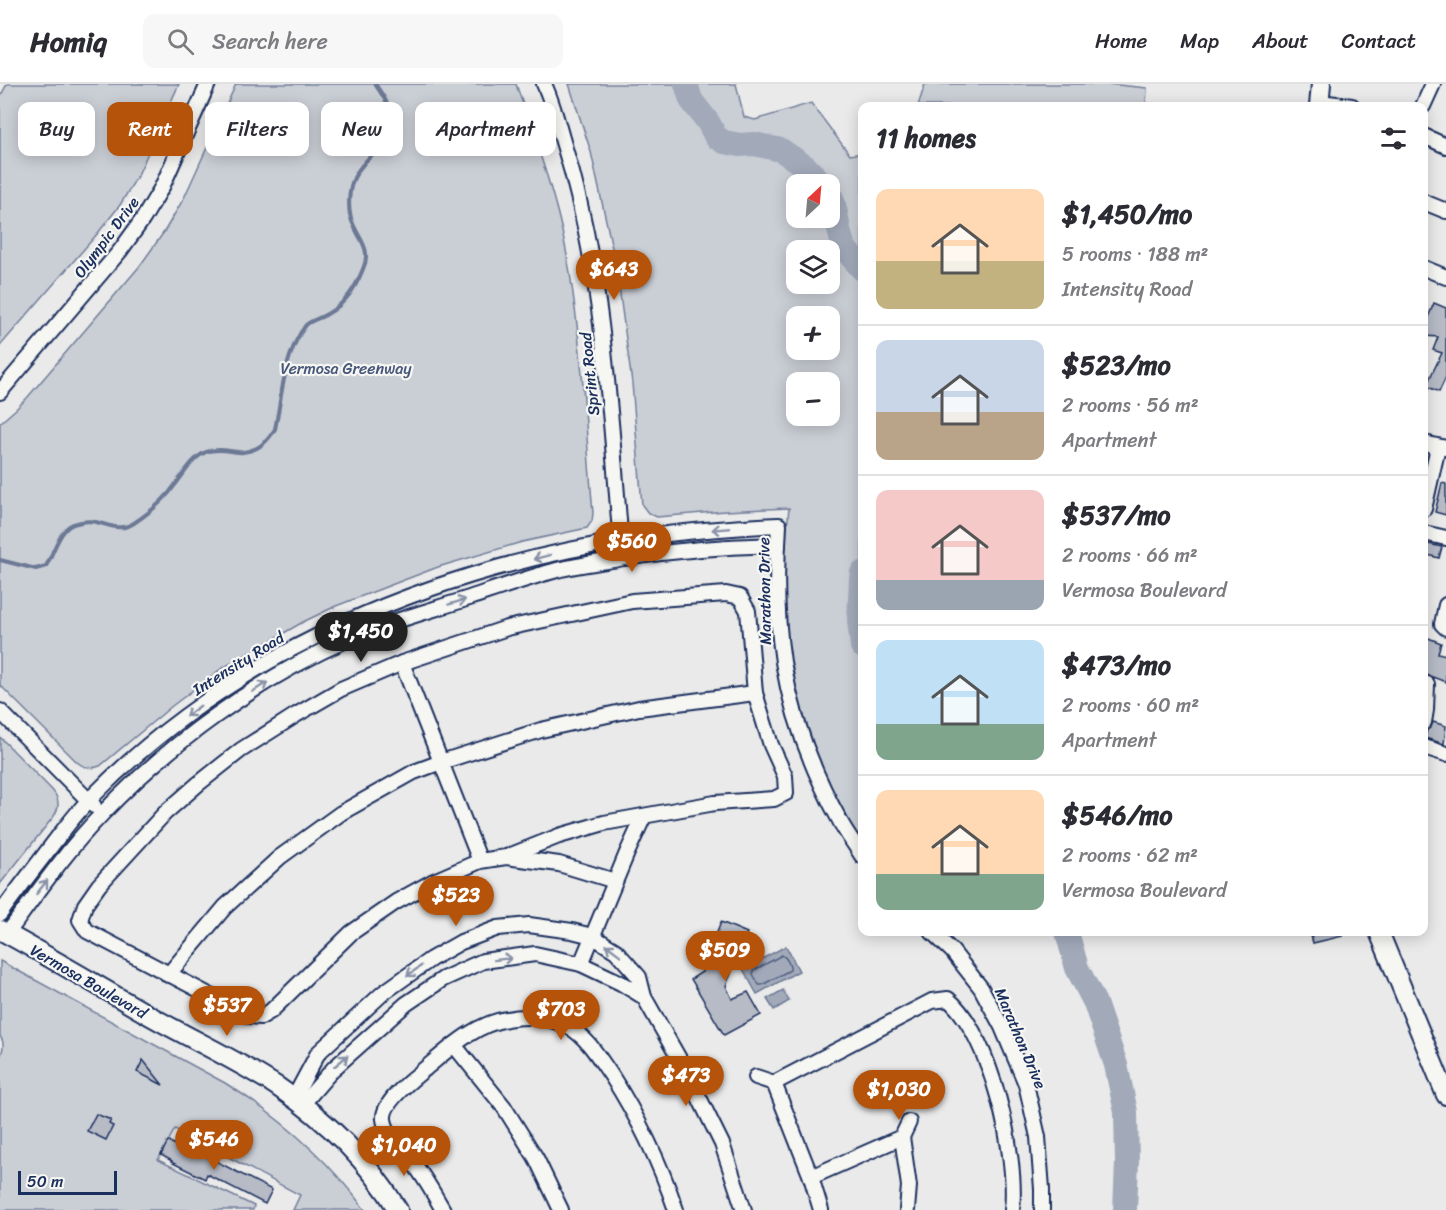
<!DOCTYPE html>
<html lang="en">
<head>
<meta charset="utf-8">
<style>
	:root { --surface:#fff; --page:#f7f7f7; --text:#2b2b33; --muted:#7c7c81; --line:#e1e1e2; --accent:#b45309 }
	body { margin:0; font-family:Sriracha,sans-serif; background:var(--page); color:var(--text); height:100vh; display:flex; flex-direction:column; font-size:22px; white-space:nowrap }
	* { box-sizing:border-box; margin:0 }
	p { font-size:20px; color:var(--muted) }
	.icon { flex:none; width:33px; height:33px; fill:none; stroke:currentColor; stroke-width:2; stroke-linecap:round; stroke-linejoin:round }
	.map { position:relative; flex:1; overflow:hidden }
	.panel { position:absolute; left:858px; top:18px; width:570px; height:834px; display:flex; flex-direction:column; background:var(--surface); border-radius:12px; box-shadow:0 3px 15px #0003 }
	.panel>* { flex:none }
	.banner { position:absolute; left:18px; top:18px; width:570px; height:54px; display:flex; gap:12px }
	.needle { width:39px; rotate:26deg }
	.fabs { position:absolute; left:786px; top:90px; display:grid; gap:12px }
	.fabs a { display:grid; place-items:center; width:54px; height:54px; border-radius:12px; background:var(--surface); box-shadow:0 3px 15px #0003; font-size:30px }
	.scale { position:absolute; left:18px; bottom:15px; width:99px; box-sizing:border-box; padding-left:6px; border:3px solid #1b2f5e; border-top:0; font-size:16px; line-height:21px; white-space:nowrap; color:#1b2f5e; -webkit-text-stroke:4px #f6f6f2; paint-order:stroke }
	.price { position:absolute; translate:-50% -51px; padding:0 14px; border-radius:21px; background:var(--accent); color:#fff; font-size:20px; line-height:39px; filter:drop-shadow(0 2px 3px #0008) }
	.price::after { content:''; position:absolute; left:50%; top:36px; width:18px; height:14px; margin-left:-9px; background:inherit; clip-path:polygon(0 0,100% 0,50% 100%) }
	.price.selected { background:#222; color:#fff }
	ul { padding:0; list-style:none }
	li { display:flex; align-items:center; gap:18px; height:150px; padding:0 18px }
	li+li { border-top:2px solid var(--line) }
	li span { display:grid; place-items:center; flex:none; width:168px; height:120px; border-radius:12px; color:#555 }
	li>.icon { margin-inline-start:auto }
	span .icon { width:72px; height:72px; fill:#fffc; stroke-width:1 }
	li b { font-size:26px }
	h2 { display:flex; justify-content:space-between; align-items:center; height:72px; padding:0 18px; font-size:26px }
	.pill { padding:0 21px; border-radius:12px; background:var(--surface); box-shadow:0 3px 15px #0003; font-size:21px; line-height:54px }
	.pill.selected { background:var(--accent); color:#fff }
	header { display:flex; align-items:center; gap:36px; box-sizing:border-box; height:84px; padding:0 30px; background:var(--surface); border-bottom:2px solid var(--line) }
	header strong { font-size:28px }
	nav { display:flex; gap:33px; margin-inline-start:auto; font-size:21px }
	.search { width:420px; height:54px; background:var(--page); display:flex; align-items:center; gap:15px; box-sizing:border-box; padding:0 21px; border-radius:12px; color:var(--muted); font-size:22px }
	.map>svg:first-child { display:block }
	.green { fill:#caced5; stroke:#727e9a; stroke-width:1.5; fill-rule:evenodd }
	.water { fill:#a2aaba; stroke:#6c7995; stroke-width:1.5 }
	.lines { fill:none; stroke-linecap:round; stroke-linejoin:round }
	.shore { stroke:#516083; stroke-width:1.5 }
	.stream { stroke:#6c7995; stroke-width:4 }
	.river { stroke:#a2aaba; stroke-width:24 }
	.building { fill:#b6bbc6; stroke:#1b2f5e; stroke-width:1.5 }
	.street-casing { stroke:#1b2f5e; stroke-width:18 }
	.secondary-casing { stroke:#1b2f5e; stroke-width:22 }
	.street { stroke:#f6f6f2; stroke-width:14 }
	.secondary { stroke:#f6f6f2; stroke-width:18 }
	.oneway { stroke:#8892a8 }
	.labels { text-anchor:middle; stroke-width:4.5; stroke-linejoin:round; paint-order:stroke }
	.street-label { font-size:16px; fill:#1b2f5e; stroke:#f6f6f2 }
	.park-label { font-size:16px; fill:#47577c; stroke:#f6f6f2 }
</style>
</head>
<body>
<header>
<strong>Homiq</strong>
<div class="search"><svg class="icon" aria-label="search" viewBox="0 0 24 24"><circle cx="10" cy="10" r="6"/><path d="M15 15l6 6"/></svg>Search here</div>
<nav><a>Home</a><a>Map</a><a>About</a><a>Contact</a></nav>
</header>
<div class="map">
<svg width="1446" height="1126" viewBox="0 0 1446 1126">
	<rect width="100%" height="100%" fill="#e9eae9"/>
	<filter id="ink" filterUnits="userSpaceOnUse"><feTurbulence type="fractalNoise" baseFrequency=".0167" numOctaves="2"/><feDisplacementMap in="SourceGraphic" scale="12" xChannelSelector="R" yChannelSelector="G"/><feConvolveMatrix kernelMatrix="1 2 1 2 8 2 1 2 1" color-interpolation-filters="sRGB"/></filter>
	<g filter="url(#ink)">
		<g class="green">
			<path d="M7 0H179L138 91 120 121 98 149 0 262V13Z"/>
			<path d="M236 0H516C534 53 554 106 565 161 582 249 585 340 593 429L592 437 587 444 522 458 438 483 336 522 303 538 221 585 172 622 100 682C92 685 84 684 77 678L0 601V339L16 325 27 314 139 183 164 148 184 114Z"/>
			<path d="M569 0H736L744 33 755 36 811 19 850 71 862 69V762C813 686 784 597 784 506 784 479 786 451 789 424L725 427 657 433 648 429 642 421 632 299 616 182 591 68ZM796 100H830V134H796ZM796 166H830V200H796ZM796 232H830V266H796ZM796 298H830V332H796Z"/>
			<path d="M925 0H1108L1147 4 1146 22H918Z"/>
			<path d="M0 653 52 706C59 714 60 723 54 732L0 800Z"/>
			<path d="M0 877 225 999C280 1033 327 1074 365 1126H293L300 1111 175 1045 158 1076 254 1122 253 1126H0V974C2 967 6 960 0 952Z"/>
		</g>
		<g class="water">
			<path d="M786 862 799 887 757 910 743 885Z"/>
			<path d="M783 906 789 917 774 926 767 915Z"/>
		</g>
		<g class="lines">
			<path class="shore" d="M782 871C786 873 791 881 790 886L762 901H759L753 890V887Z"/>
			<path class="stream" d="M0 476 36 485 46 482C53 470 56 456 65 446 68 442 73 440 77 439 99 431 114 452 134 439 149 429 165 416 175 401 184 390 192 374 206 368 210 366 215 366 220 366 227 366 236 369 243 368 258 367 268 357 275 345 282 312 283 278 301 248 303 246 304 243 306 241 311 236 321 234 327 230 345 220 355 205 363 185 373 163 356 153 351 134 348 125 349 111 351 102 354 90 364 78 374 69 379 66 385 63 389 58 403 42 385 14 375 0"/>
			<g class="river">
				<path d="M686 0 691 16 708 38 716 53 724 58 740 61 754 60 781 66 806 83 823 100"/>
				<path d="M830 109C838 126 836 140 842 157 845 168 855 176 862 185"/>
				<path d="M862 489 861 495 859 536 862 562"/>
				<path d="M1067 848 1077 884 1095 919 1116 981 1126 1028 1127 1078 1125 1126"/>
			</g>
		</g>
		<g class="building">
			<path d="M1434 219 1446 224V293L1439 308 1426 302 1442 269 1433 266 1438 253 1426 252 1429 231Z"/>
			<path d="M1442 399 1446 400V431L1435 428Z"/>
			<path d="M1424 459 1442 463 1439 474 1424 470Z"/>
			<path d="M1426 553 1441 559 1438 569 1446 571V598L1424 590V560Z"/>
			<path d="M1433 638 1446 642 1444 660 1425 654 1427 646 1431 643Z"/>
			<path d="M721 838 747 849 726 902 732 915 748 908 761 931 724 951 691 895 702 888Z"/>
			<path d="M1310 848H1343V852L1313 859Z"/>
			<path d="M143 976 163 1001 137 988Z"/>
			<path d="M96 1030 111 1036 109 1040 113 1042 106 1056 87 1047Z"/>
			<path d="M168 1057 179 1063 181 1059 272 1106 265 1120 207 1090 205 1095 171 1078 172 1077 161 1071Z"/>
		</g>
		<g class="lines">
			<g class="street-casing">
				<g id="street">
					<path d="M544 0C553 19 558 41 564 61 603 186 609 318 620 448L622 463"/>
					<path d="M1320 18 1352 22"/>
					<path d="M1423 22 1433 0"/>
					<path d="M1424 52 1446 62"/>
					<path d="M1424 118 1446 127"/>
					<path d="M1424 184 1446 193"/>
					<path d="M0 308 120 167 143 135 162 103 208 0"/>
					<path d="M1424 359 1446 364"/>
					<path d="M1424 425 1438 363"/>
					<path d="M1424 449 1446 454"/>
					<path d="M1446 521 1442 540 1446 544"/>
					<path d="M402 579 480 777"/>
					<path d="M0 627 94 722"/>
					<path d="M1424 638 1426 626 1427 600"/>
					<path d="M1424 663 1446 670"/>
					<path d="M506 773 559 752 604 739 715 719 774 715 786 709 785 692 771 661 755 609 748 527 740 513 726 510 632 517 507 544 402 579 341 605 296 631 241 666 198 700 165 729 99 801 85 821 80 836 87 847 249 932 261 933 271 927 351 849 396 818 434 797 480 777 506 773 559 780 615 797"/>
					<path d="M0 830C18 805 37 781 55 757 66 743 77 728 90 715 236 565 439 483 643 453 689 447 734 443 779 441 776 486 776 533 783 578 792 633 813 688 840 737 846 749 855 760 862 772"/>
					<path d="M932 848 952 867 981 904 1002 943 1026 1000 1038 1053 1042 1105V1126"/>
					<path d="M7 850C37 809 67 766 103 729 169 660 258 595 346 556 384 539 426 528 466 515 496 505 527 494 557 486 579 481 602 478 624 474 675 466 726 462 778 461"/>
					<path d="M581 880 627 769 644 732"/>
					<path d="M168 891 225 823 280 773 341 729 414 688 441 678 541 646 639 624 755 609"/>
					<path d="M454 961 504 1023 536 1074 561 1126"/>
					<path d="M756 993 774 999 932 917 948 915C991 951 1018 1072 1012 1126"/>
					<path d="M774 999 811 1093 821 1126"/>
					<path d="M294 1014 318 969 383 909 431 875 461 858 498 844 529 841 572 847 592 852 616 867 639 893 644 913 686 987 722 1060 744 1126"/>
					<path d="M302 1021 333 985 406 920 443 895 483 877 535 870 581 880 621 899 644 913"/>
					<path d="M902 1053 909 1038"/>
					<path d="M811 1093 902 1053 909 1102 907 1126"/>
					<path d="M443 1126C434 1110 425 1094 414 1080 404 1066 386 1052 384 1035 382 1018 414 994 426 984 450 964 475 940 507 935 527 931 551 933 569 943 588 954 599 974 611 991 638 1033 660 1079 676 1126"/>
				</g>
			</g>
			<g class="secondary-casing">
				<g id="secondary">
					<path d="M1319 22 1321 0"/>
					<path d="M0 846C52 874 103 905 154 934 195 957 239 977 278 1003 325 1035 368 1077 398 1126"/>
					<path d="M1379 848 1446 1011"/>
				</g>
			</g>
			<use href="#street" class="street"/>
			<use href="#secondary" class="secondary"/>
		</g>
		<defs><path id="oneway-shaft" d="M-6 0H5M1.5-3L5.5 0L1.5 3" fill="none" stroke-width="1.6" stroke-linecap="round" stroke-linejoin="round" transform="scale(1.5)"/></defs>
		<g class="oneway">
			<use href="#oneway-shaft" transform="translate(721 445) rotate(175)"/>
			<use href="#oneway-shaft" transform="translate(542 473) rotate(166)"/>
			<use href="#oneway-shaft" transform="translate(457 518) rotate(-17)"/>
			<use href="#oneway-shaft" transform="translate(260 603) rotate(-32)"/>
			<use href="#oneway-shaft" transform="translate(193 627) rotate(144)"/>
			<use href="#oneway-shaft" transform="translate(42 803) rotate(-52)"/>
			<use href="#oneway-shaft" transform="translate(613 866) rotate(-143)"/>
			<use href="#oneway-shaft" transform="translate(503 875) rotate(-7)"/>
			<use href="#oneway-shaft" transform="translate(414 887) rotate(145)"/>
			<use href="#oneway-shaft" transform="translate(341 977) rotate(-40)"/>
		</g>
	</g>
	<g class="labels">
		<g class="street-label">
			<text transform="translate(106 153) rotate(-53)" y="6">Olympic Drive</text>
			<text transform="translate(589 290) rotate(-96)" y="6">Sprint Road</text>
			<text transform="translate(764 507) rotate(-91)" y="6">Marathon Drive</text>
			<text transform="translate(238 579) rotate(-32)" y="6">Intensity Road</text>
			<text transform="translate(89 897) rotate(30)" y="6">Vermosa Boulevard</text>
			<text transform="translate(1021 954) rotate(67)" y="6">Marathon Drive</text>
		</g>
		<g class="park-label">
			<text x="346" y="290">Vermosa Greenway</text>
		</g>
	</g>
</svg>
<div class="fabs">
<a><svg class="needle" viewBox="-14 -14 28 28"><path d="M0-13l5 13h-10z" fill="#e53935"/><path d="M0 13l5-13h-10z" fill="#7c7c81"/></svg></a>
<a><svg class="icon" aria-label="layers" viewBox="0 0 24 24"><path d="M12 4l9 5-9 5-9-5zM3 14l9 5 9-5"/></svg></a>
<a>+</a>
<a>−</a>
</div>
<div class="scale">50 m</div>
<b class="price" style="left:614px;top:217px">$643</b>
<b class="price" style="left:632px;top:489px">$560</b>
<b class="price selected" style="left:361px;top:579px">$1,450</b>
<b class="price" style="left:456px;top:843px">$523</b>
<b class="price" style="left:725px;top:898px">$509</b>
<b class="price" style="left:227px;top:953px">$537</b>
<b class="price" style="left:561px;top:957px">$703</b>
<b class="price" style="left:686px;top:1023px">$473</b>
<b class="price" style="left:899px;top:1037px">$1,030</b>
<b class="price" style="left:214px;top:1087px">$546</b>
<b class="price" style="left:404px;top:1093px">$1,040</b>
<div class="banner">
<a class="pill">Buy</a>
<a class="pill selected">Rent</a>
<a class="pill">Filters</a>
<a class="pill">New</a>
<a class="pill">Apartment</a>
</div>
<section class="panel">
<h2>11 homes<svg class="icon" aria-label="filters" viewBox="0 0 24 24"><path d="M4 7h16M4 17h16"/><circle cx="9" cy="7" r="2"/><circle cx="15" cy="17" r="2"/></svg></h2>
<ul>
<li><span style="background:linear-gradient(#ffd9b3 60%,#c2b280 0)"><svg class="icon" aria-label="home" viewBox="0 0 24 24"><path d="M3 11l9-7 9 7M6 9v11h12V9"/></svg></span><div><b>$1,450/mo</b><p>5 rooms · 188 m²</p><p>Intensity Road</p></div></li>
<li><span style="background:linear-gradient(#c9d6e8 60%,#b9a48a 0)"><svg class="icon" aria-label="home" viewBox="0 0 24 24"><path d="M3 11l9-7 9 7M6 9v11h12V9"/></svg></span><div><b>$523/mo</b><p>2 rooms · 56 m²</p><p>Apartment</p></div></li>
<li><span style="background:linear-gradient(#f6c9c9 75%,#9aa5b1 0)"><svg class="icon" aria-label="home" viewBox="0 0 24 24"><path d="M3 11l9-7 9 7M6 9v11h12V9"/></svg></span><div><b>$537/mo</b><p>2 rooms · 66 m²</p><p>Vermosa Boulevard</p></div></li>
<li><span style="background:linear-gradient(#bfe0f5 70%,#7fa58c 0)"><svg class="icon" aria-label="home" viewBox="0 0 24 24"><path d="M3 11l9-7 9 7M6 9v11h12V9"/></svg></span><div><b>$473/mo</b><p>2 rooms · 60 m²</p><p>Apartment</p></div></li>
<li><span style="background:linear-gradient(#ffd9b3 70%,#7fa58c 0)"><svg class="icon" aria-label="home" viewBox="0 0 24 24"><path d="M3 11l9-7 9 7M6 9v11h12V9"/></svg></span><div><b>$546/mo</b><p>2 rooms · 62 m²</p><p>Vermosa Boulevard</p></div></li>
</ul>
</section>
</div>
</body>
</html>
